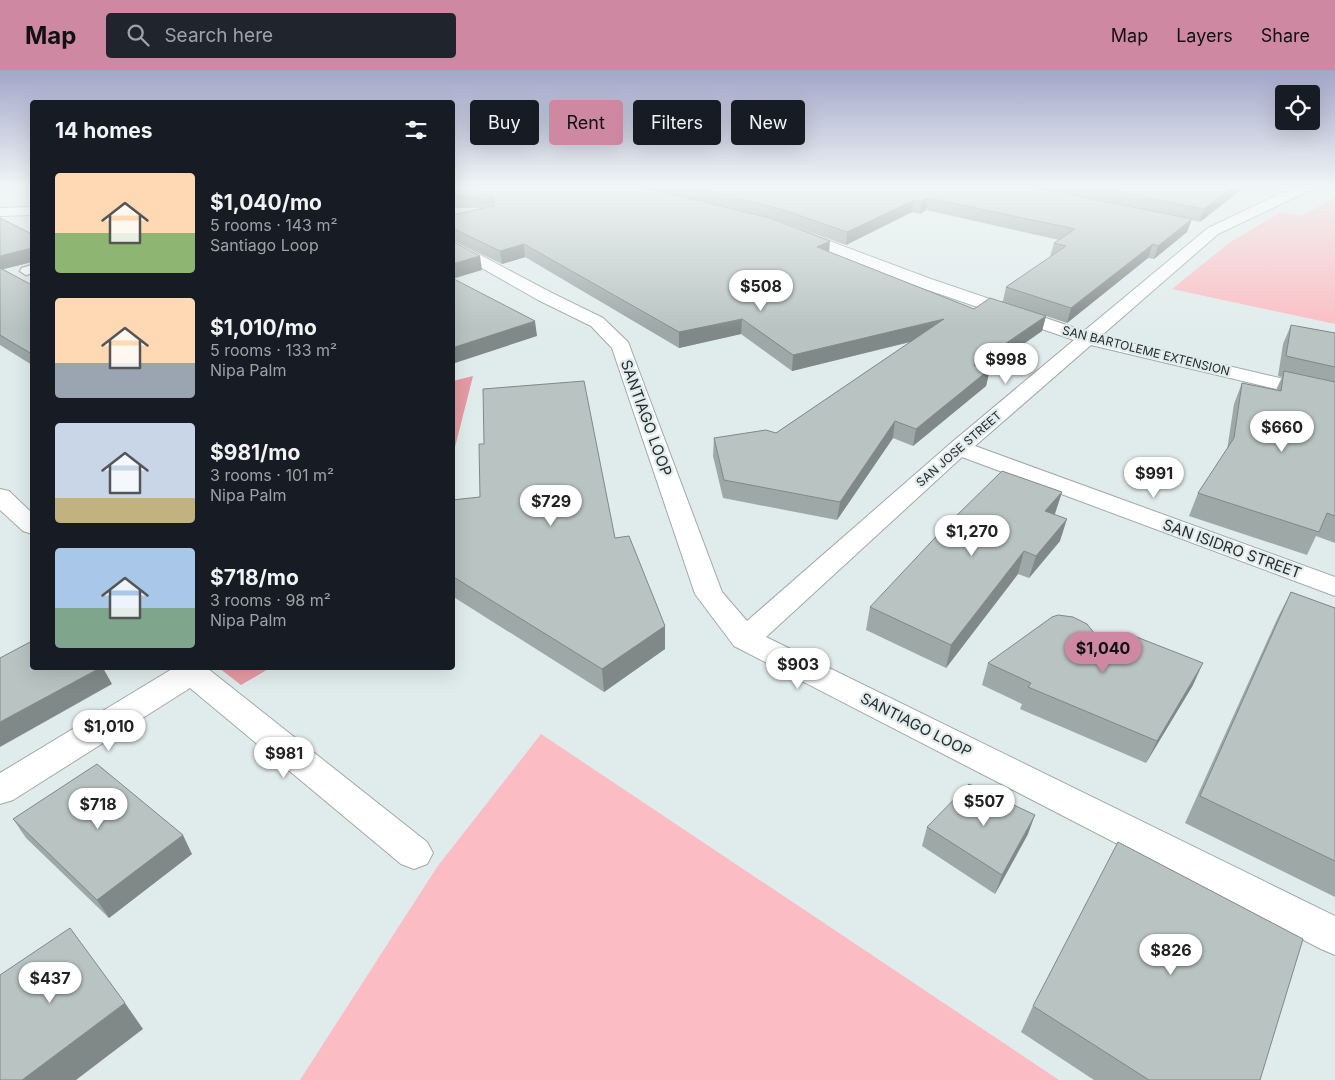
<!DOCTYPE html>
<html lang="en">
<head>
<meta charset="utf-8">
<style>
	:root { --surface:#171b24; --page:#20242c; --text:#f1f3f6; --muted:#9ea1a6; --accent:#ce88a2 }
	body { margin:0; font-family:Inter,sans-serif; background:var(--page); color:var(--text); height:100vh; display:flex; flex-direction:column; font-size:19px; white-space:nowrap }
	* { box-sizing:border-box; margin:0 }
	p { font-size:16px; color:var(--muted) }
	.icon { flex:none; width:28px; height:28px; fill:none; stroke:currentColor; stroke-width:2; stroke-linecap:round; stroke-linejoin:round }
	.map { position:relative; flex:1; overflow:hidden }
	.drawer { position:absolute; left:30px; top:30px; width:425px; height:570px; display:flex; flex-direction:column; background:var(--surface); border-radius:5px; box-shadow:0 5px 20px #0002 }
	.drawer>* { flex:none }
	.hud { position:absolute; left:470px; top:30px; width:475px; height:45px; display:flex; gap:10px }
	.controls { position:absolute; left:1275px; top:15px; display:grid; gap:10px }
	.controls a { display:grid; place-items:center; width:45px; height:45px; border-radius:5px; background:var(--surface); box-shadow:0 5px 20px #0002; font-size:25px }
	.price { position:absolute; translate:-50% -42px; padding:0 11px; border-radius:18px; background:#fff; color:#222; font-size:16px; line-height:32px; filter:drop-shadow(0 1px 2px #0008) }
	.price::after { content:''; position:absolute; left:50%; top:30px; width:15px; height:11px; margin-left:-8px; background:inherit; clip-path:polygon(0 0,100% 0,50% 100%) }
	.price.current { background:var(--accent); color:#111 }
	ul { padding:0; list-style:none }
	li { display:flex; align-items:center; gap:15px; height:125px; padding:0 25px }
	li span { display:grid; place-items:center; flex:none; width:140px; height:100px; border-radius:5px; color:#555 }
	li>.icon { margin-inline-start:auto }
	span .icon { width:60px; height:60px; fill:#fffc; stroke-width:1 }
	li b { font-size:21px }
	h2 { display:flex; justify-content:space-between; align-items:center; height:60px; padding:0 25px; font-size:21px }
	.chip { padding:0 18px; border-radius:5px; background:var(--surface); box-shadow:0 5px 20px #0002; font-size:18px; line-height:45px }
	.chip.current { background:var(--accent); color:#111 }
	header { display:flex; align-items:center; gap:30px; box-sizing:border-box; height:70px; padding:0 25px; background:var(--accent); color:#111 }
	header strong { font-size:24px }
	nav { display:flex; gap:28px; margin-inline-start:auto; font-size:18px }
	.search { width:350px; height:45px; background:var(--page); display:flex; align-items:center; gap:12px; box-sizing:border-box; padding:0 18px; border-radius:5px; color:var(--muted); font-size:19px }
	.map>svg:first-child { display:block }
	.green { fill:#fbbdc3 }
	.forest { fill:#e69ba3 }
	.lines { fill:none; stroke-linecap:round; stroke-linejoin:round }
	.service-casing { stroke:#9faaa9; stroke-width:3 }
	.minor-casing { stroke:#9faaa9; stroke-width:2 }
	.service { fill:#fff; fill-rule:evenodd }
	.minor { fill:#fff; fill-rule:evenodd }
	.wall { fill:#9ea8a7; fill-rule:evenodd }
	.shaded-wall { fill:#818888 }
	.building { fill:#b8c3c2; stroke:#818888 }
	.labels { text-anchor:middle; stroke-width:4.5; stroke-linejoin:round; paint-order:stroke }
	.far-street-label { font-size:12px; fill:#282c2c; stroke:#e0eceb }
	.street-label { font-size:15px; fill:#282c2c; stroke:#e0eceb }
</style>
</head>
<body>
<header>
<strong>Map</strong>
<div class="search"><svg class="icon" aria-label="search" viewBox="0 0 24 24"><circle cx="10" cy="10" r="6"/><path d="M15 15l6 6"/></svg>Search here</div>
<nav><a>Map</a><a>Layers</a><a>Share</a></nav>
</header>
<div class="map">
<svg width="1335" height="1010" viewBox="0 0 1335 1010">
	<rect width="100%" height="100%" fill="#e0eceb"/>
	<g class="green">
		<path d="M1335 127V254L1172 219 1229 173 1281 142 1302 146Z"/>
		<path d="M541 664 1059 1010H300L437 797Z"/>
	</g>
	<g class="forest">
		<path d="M473 306 453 385V311Z"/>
		<path d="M219 598H270L241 615Z"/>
	</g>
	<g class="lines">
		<g class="service-casing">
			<path id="service" d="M32 195V203L26 205 20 201 22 198Z"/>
		</g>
		<g class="minor-casing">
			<g id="minor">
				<path d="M1294 117H1311L1310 120 1218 164 1101 266 1335 321V333L1091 275 975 376 1335 507V526L962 387 766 567 1335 846V885L1321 879 734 576 695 524 612 278 591 256 538 230 452 181V170L550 222 603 248 628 272 722 522 747 551 951 373 1074 270 919 217 790 166 788 163 790 160H800L931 209 1084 261 1208 158Z"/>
				<path d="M32 137V145L0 146V138Z"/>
				<path d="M0 419 9 421 32 443V464L23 461 0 440Z"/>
				<path d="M172 598H207L427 772 433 783 427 794 414 799 401 794 190 618 13 730 0 734V703L172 599Z"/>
			</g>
		</g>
		<use href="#service" class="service"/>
		<use href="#minor" class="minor"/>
	</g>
	<g class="wall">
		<path d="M452 117H1257L1252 120 1243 118 1200 152 1191 150 1187 162 1154 189 1148 188 1067 253 1046 246 1042 261 988 299H990L986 316 913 376 893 368 837 450 723 428 713 386 714 368 776 363 911 272 792 301 741 264 679 278 525 187 502 194 452 170V145L486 138H452ZM926 140 1059 170 1054 173 1050 187 1006 217 1003 231 974 239 829 182 776 150 846 175 912 142 920 144Z"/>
		<path d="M0 148 32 192 3 199 32 215V295L0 275Z"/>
		<path d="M1291 255 1335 263V473L1316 466 1307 485 1189 446 1198 423 1227 380 1234 334 1242 313 1276 320 1282 307 1278 306 1283 274Z"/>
		<path d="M1062 422 1055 444 1060 471 1029 508 1018 504 946 598 866 560 870 537Z"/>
		<path d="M480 427 615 468 665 556V579L604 622 452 526V430Z"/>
		<path d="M1291 522 1335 538V827L1185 753 1278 547Z"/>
		<path d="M1110 583 1193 615 1146 693 1020 639 1022 634 982 615 988 593Z"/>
		<path d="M13 749 192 784 109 848 26 768Z"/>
		<path d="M927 757 1028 764 995 824 922 776Z"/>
		<path d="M1033 936 1260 1010H1094L1021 962Z"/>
	</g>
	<g class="shaded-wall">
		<path d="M1233 117H1243V118L1200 152 1204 139Z"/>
		<path d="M928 128 926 140 920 144 922 131Z"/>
		<path d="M914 130 912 142 846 175 847 162Z"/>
		<path d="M1192 149 1187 162 1154 189 1158 176Z"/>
		<path d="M830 171 829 184 817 177Z"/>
		<path d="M524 174 525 187 502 194 500 181Z"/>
		<path d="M1153 174 1148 188 1067 253 1071 238Z"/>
		<path d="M32 178V192L0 200V186Z"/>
		<path d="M480 186 482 200 452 209V194Z"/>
		<path d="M1046 246 1042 261 971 311 974 295Z"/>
		<path d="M742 249 741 264 679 278V262Z"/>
		<path d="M944 249 941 264 792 301 793 285Z"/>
		<path d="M535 251 537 266 452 294V278Z"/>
		<path d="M990 299 986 316 913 376 916 359Z"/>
		<path d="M895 351 893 368 837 450 840 432Z"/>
		<path d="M1062 422 1055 443 1039 463 1045 441Z"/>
		<path d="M1067 449 1060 471 1029 508 1036 486Z"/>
		<path d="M1024 481 1018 504 946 598 951 575Z"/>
		<path d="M665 556V579L604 622 602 599Z"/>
		<path d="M1203 593 1193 615 1146 693 1157 671Z"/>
		<path d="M100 598H103L112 614 0 677V652Z"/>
		<path d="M1035 745 1028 764 995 824 1002 805Z"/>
		<path d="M183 765 192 784 109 848 97 830Z"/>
		<path d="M125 933 143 959 76 1010H22Z"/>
	</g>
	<g class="building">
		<path d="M452 117H641L770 148 830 171 817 177 974 239 990 228 1046 246 974 295 990 299 916 359 895 351 840 432 724 410 714 368 766 360 776 363 944 249 793 285 742 249 679 262 524 174 500 181 452 158V145L494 136 493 125H452Z"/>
		<path d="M691 117H1032L1192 149 1158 176 1153 174 1071 238 1006 217 1066 176 1054 173 1075 159 928 128 922 131 914 130 847 162 781 139Z"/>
		<path d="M1092 117H1233L1204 139Z"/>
		<path d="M0 148 32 164V178L0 186Z"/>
		<path d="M452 171 480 186 452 194Z"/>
		<path d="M0 198 32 215V284L0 265Z"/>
		<path d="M452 208 535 251 452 278Z"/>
		<path d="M1291 255 1335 263V297L1286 286Z"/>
		<path d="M1284 301 1335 312V446L1327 443 1319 462 1198 423 1234 368 1242 313 1281 321Z"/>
		<path d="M584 311 615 468 629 466 665 556 602 599 452 506V430L480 427 479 374H484L483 319Z"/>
		<path d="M1002 401 1062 422 1045 441 1067 449 1036 486 1024 481 951 575 870 537 947 455Z"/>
		<path d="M1291 522 1335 538V791L1200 726Z"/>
		<path d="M1058 545 1073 547 1087 554 1110 583 1129 564 1203 593 1157 671 1028 617 1031 613 988 593 1052 547Z"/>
		<path d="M32 571V598H100L0 652V588Z"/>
		<path d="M97 694 183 765 97 830 13 749Z"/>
		<path d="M969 714 1035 745 1002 805 927 757Z"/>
		<path d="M1118 772 1303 869 1260 1010H1149L1033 936Z"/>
		<path d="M70 858 125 933 22 1010H0V905Z"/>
	</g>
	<linearGradient id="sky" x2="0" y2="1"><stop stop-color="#a2a6c8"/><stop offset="0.45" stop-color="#f1f6f6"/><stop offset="1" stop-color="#f1f6f6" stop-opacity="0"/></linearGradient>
	<rect width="1335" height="259" fill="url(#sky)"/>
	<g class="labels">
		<g class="far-street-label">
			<text transform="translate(1146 281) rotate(14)" y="4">SAN BARTOLEME EXTENSION</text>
			<text transform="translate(959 379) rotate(-41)" y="4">SAN JOSE STREET</text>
		</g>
		<g class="street-label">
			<text transform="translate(646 348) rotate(70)" y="5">SANTIAGO LOOP</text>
			<text transform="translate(1232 479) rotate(20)" y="5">SAN ISIDRO STREET</text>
			<text transform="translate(916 655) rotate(27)" y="5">SANTIAGO LOOP</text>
		</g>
	</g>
</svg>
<div class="controls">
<a><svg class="icon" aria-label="locate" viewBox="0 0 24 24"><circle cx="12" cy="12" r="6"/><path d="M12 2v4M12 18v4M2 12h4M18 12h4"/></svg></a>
</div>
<b class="price" style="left:761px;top:242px">$508</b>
<b class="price" style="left:1006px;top:315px">$998</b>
<b class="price" style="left:1282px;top:383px">$660</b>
<b class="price" style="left:1154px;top:429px">$991</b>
<b class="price" style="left:551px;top:457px">$729</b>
<b class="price" style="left:972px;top:487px">$1,270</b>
<b class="price current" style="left:1103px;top:604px">$1,040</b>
<b class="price" style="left:798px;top:620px">$903</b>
<b class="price" style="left:109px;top:682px">$1,010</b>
<b class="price" style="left:284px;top:709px">$981</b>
<b class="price" style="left:984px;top:757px">$507</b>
<b class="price" style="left:98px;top:760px">$718</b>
<b class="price" style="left:1171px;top:906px">$826</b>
<b class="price" style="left:50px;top:934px">$437</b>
<div class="hud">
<a class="chip">Buy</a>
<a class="chip current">Rent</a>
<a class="chip">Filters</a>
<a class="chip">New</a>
</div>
<section class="drawer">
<h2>14 homes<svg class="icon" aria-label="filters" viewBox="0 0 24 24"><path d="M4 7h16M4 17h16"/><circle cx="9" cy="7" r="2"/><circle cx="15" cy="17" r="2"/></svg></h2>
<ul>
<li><span style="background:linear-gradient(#ffd9b3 60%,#8fb573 0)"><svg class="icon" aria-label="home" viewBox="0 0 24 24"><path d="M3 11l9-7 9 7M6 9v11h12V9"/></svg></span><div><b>$1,040/mo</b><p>5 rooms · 143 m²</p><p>Santiago Loop</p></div></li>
<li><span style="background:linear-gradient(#ffd9b3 65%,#9aa5b1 0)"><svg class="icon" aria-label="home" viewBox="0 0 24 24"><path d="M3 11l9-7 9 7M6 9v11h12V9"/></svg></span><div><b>$1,010/mo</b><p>5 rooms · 133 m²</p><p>Nipa Palm</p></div></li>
<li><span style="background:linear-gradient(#c9d6e8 75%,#c2b280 0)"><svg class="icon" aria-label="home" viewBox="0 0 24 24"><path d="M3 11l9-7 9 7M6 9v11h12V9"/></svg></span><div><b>$981/mo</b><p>3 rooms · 101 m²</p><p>Nipa Palm</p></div></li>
<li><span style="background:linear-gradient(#a9c7e8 60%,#7fa58c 0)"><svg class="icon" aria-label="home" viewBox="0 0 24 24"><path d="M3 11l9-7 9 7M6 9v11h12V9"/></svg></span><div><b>$718/mo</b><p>3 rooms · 98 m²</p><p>Nipa Palm</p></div></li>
</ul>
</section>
</div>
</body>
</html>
